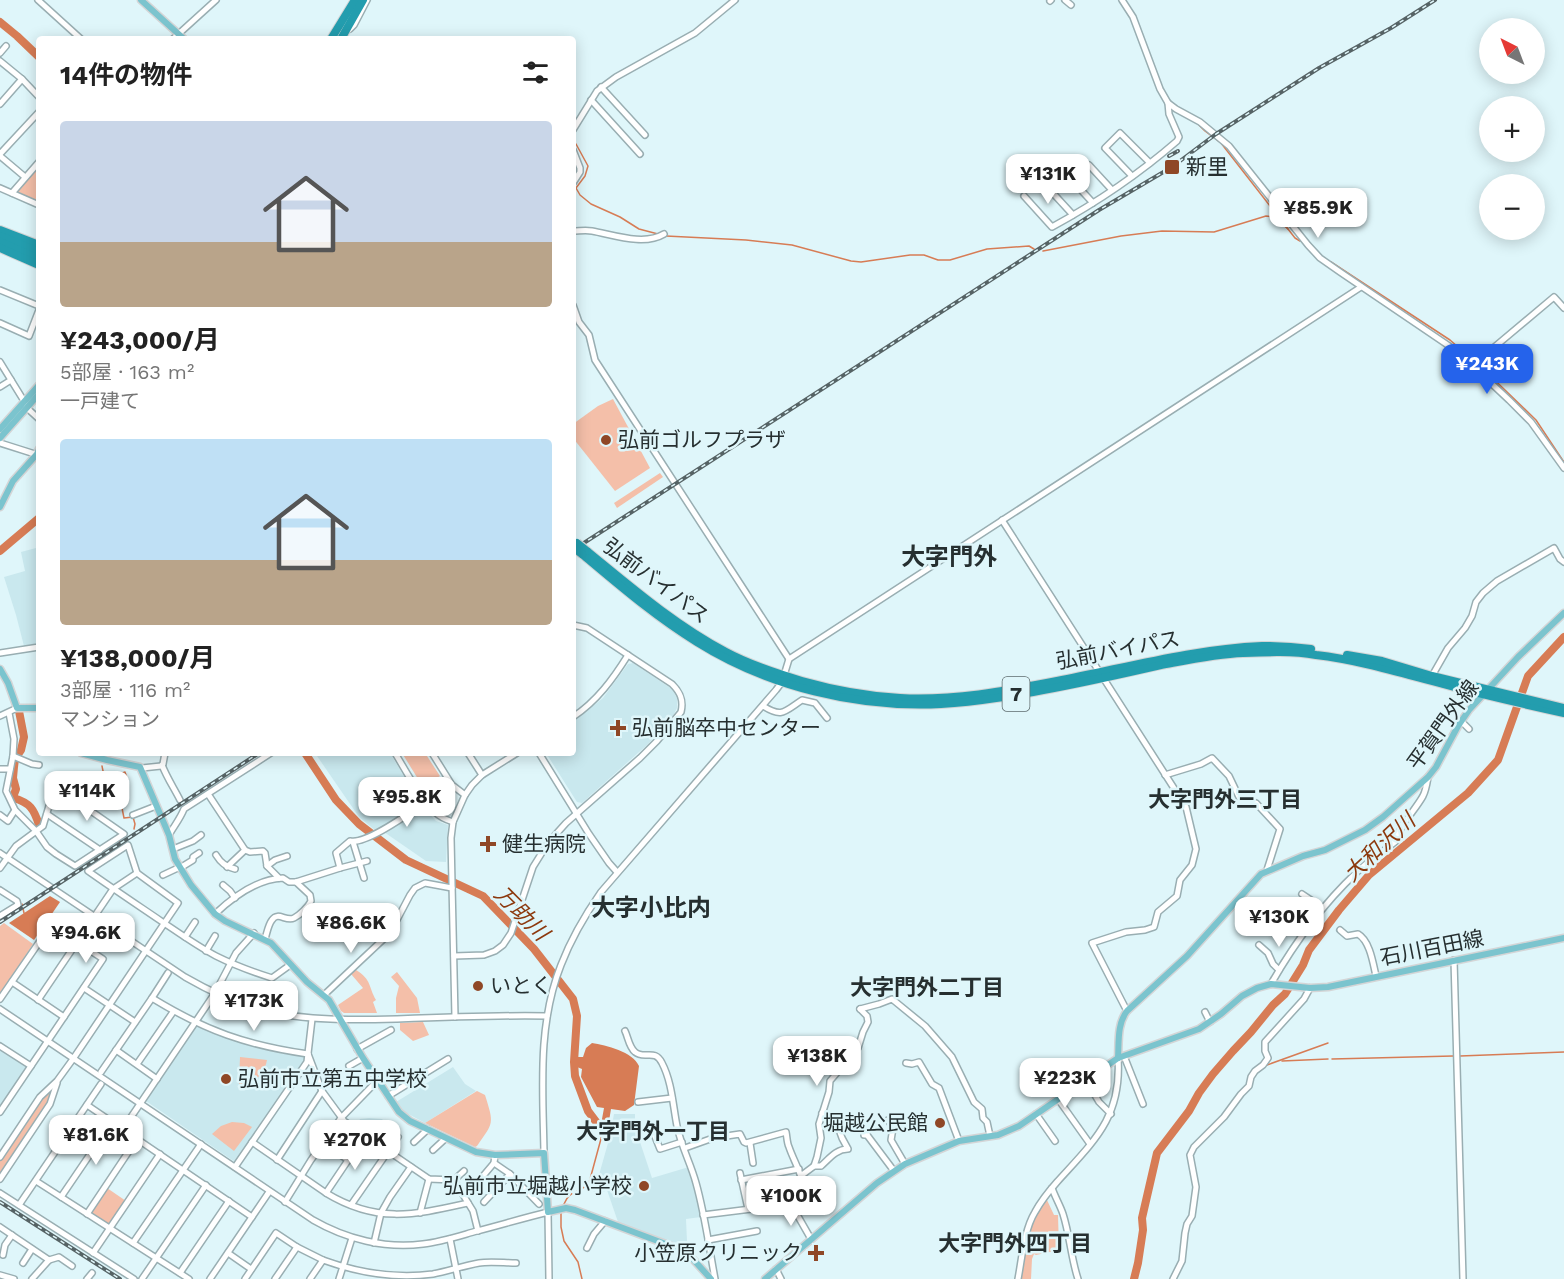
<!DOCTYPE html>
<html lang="ja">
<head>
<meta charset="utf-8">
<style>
	:root { --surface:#fff; --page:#f2f2f2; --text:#222; --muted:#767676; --accent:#2563eb }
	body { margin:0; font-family:"Work Sans","Noto Sans JP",sans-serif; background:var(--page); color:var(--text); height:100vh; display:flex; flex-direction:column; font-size:22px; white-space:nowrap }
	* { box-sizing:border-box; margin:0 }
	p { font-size:20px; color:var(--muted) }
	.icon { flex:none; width:33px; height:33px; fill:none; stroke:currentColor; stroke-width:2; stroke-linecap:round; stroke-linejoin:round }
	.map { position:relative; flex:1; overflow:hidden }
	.side { position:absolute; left:36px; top:36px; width:540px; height:720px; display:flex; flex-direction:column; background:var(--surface); border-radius:6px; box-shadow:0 3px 15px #0003 }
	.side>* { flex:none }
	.needle { width:39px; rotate:318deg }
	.tools { position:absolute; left:1479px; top:18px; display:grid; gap:12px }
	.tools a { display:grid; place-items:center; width:66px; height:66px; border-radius:50%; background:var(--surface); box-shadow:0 3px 15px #0003; font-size:30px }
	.price { position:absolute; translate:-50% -51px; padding:0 14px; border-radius:12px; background:#fff; color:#222; font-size:20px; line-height:39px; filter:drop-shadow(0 2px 3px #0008) }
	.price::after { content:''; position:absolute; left:50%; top:36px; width:18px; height:14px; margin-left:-9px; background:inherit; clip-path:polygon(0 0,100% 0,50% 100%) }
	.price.active { background:var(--accent); color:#fff }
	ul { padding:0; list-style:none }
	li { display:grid; align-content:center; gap:12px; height:318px; padding:0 24px }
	li span { display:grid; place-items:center; height:186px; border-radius:6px; color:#555 }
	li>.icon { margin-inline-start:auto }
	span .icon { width:108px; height:108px; fill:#fffc; stroke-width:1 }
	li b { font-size:26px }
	h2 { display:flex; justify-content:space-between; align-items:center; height:72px; padding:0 24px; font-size:26px }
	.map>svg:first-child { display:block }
	.built { fill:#c9e8ee }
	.green { fill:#f4bfa9 }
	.water { fill:#d77c55 }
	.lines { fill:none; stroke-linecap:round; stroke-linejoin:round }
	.stream { stroke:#d77c55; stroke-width:1.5 }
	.river { stroke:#d77c55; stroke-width:8 }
	.minor-casing { stroke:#99aeb2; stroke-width:8 }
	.major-casing { stroke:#d4d5d6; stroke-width:9 }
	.highway-casing { stroke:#d4d5d6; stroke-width:10 }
	.minor { stroke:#fff; stroke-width:5 }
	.major { stroke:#7bc4ce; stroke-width:6 }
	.highway { stroke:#239dae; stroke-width:8 }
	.rail-casing { stroke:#566365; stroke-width:4 }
	.rail { stroke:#dff6fa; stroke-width:1.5; stroke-dasharray:4.5; stroke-linecap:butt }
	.highway-bridge-casing { stroke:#d4d5d6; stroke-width:10; stroke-linecap:butt }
	.highway-bridge { stroke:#239dae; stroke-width:8 }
	.poi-dot { fill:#8f4726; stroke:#dff6fa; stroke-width:2 }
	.labels { text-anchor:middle; stroke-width:5; stroke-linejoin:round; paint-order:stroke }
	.shield { fill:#dff6fa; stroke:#5e6b6d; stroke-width:1.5 }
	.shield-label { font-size:20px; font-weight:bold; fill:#262f30 }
	.poi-label { font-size:21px; fill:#262f30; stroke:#dff6fa; text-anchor:start }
	.street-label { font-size:21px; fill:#262f30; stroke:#dff6fa }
	.neighbourhood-label { font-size:22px; font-weight:bold; fill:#262f30; stroke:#dff6fa }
	.water-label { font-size:22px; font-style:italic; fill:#8c390e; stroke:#dff6fa }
	.quarter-label { font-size:24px; font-weight:bold; fill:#262f30; stroke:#dff6fa }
</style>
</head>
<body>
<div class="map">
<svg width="1564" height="1279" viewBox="0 0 1564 1279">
	<rect width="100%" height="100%" fill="#dff6fa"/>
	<g class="built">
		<path d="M36 548 39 553V643L24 646 16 615 4 577 25 571 21 552Z"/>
		<path d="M633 663 672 689 677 698V708L673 716 648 744 582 803 577 802 546 753H573V722L603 698 628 664Z"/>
		<path d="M315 753H390L420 803 376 831 359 817Z"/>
		<path d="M423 807 436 821 448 825 446 862 426 861 384 832Z"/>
		<path d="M197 1025 233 1040 274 1051 304 1055 306 1059 236 1162H235L146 1101Z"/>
		<path d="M0 1048 27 1066 0 1107Z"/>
		<path d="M453 1067 465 1084 476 1091 425 1123 401 1110 396 1102Z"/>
		<path d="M614 1114H635V1127L652 1178 689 1167 701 1217 686 1219 687 1241 690 1247V1254L673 1243 618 1222 607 1190 601 1193H594L593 1184 597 1182 610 1136Z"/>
		<path d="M369 1118 382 1119 397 1136 389 1147 386 1148 356 1127 360 1119Z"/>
	</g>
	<g class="green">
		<path d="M39 164V203L14 192Z"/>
		<path d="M613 399 650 468 615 491 573 438V424L598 406Z"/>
		<path d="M660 473 663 477 617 508 614 503Z"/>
		<path d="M402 753H425L440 776 423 787Z"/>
		<path d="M4 923 33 944 0 995V926Z"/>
		<path d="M356 970C372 980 368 986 376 1000L373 1002 377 1013H344L341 1011 338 1005 363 988 351 974Z"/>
		<path d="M397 972 417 998 420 1013H396V998L399 986 391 977Z"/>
		<path d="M423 1022 429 1035 413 1041 400 1030V1023Z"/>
		<path d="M240 1057 267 1060C264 1075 255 1083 239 1084Z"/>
		<path d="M50 1090H52L49 1103 0 1175V1160L42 1098Z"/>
		<path d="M477 1091 485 1095C494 1124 494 1122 477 1146L475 1147 425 1123Z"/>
		<path d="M232 1122 244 1123 252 1127 234 1151 212 1134 221 1126Z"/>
		<path d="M340 1122H343L361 1135V1138L349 1156 345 1157 327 1143Z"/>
		<path d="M107 1188 126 1201 111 1224 109 1225 91 1213Z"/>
		<path d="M1047 1200 1054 1215H1058L1059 1250 1036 1255 1034 1254 1032 1259 1031 1279H1019L1029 1234 1035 1217Z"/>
	</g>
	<g class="water">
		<path d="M50 896 60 902 34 940 9 923Z"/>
		<path d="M592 1043C606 1045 633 1052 639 1066L634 1105 625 1111 611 1109 607 1133 602 1119 604 1108 597 1107 581 1077 582 1069 577 1067 578 1057H583L586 1048Z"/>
	</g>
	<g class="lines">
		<g class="stream">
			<path d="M1199 125 1205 131 1221 143 1228 152 1295 238 1300 241"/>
			<path d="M573 146 576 144 588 166 585 176 576 188 580 195 591 204 620 217 639 229 658 234"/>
			<path d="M666 236 746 240 792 245 851 261 861 262 910 255H924L938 260H950L987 249 1029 246 1034 249"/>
			<path d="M1043 251 1121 236 1162 231 1214 232 1266 216 1274 217 1288 229"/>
			<path d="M1331 262 1450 340 1473 360"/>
			<path d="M1478 364 1536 420 1564 462"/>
			<path d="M102 766 103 771 110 778 125 772 128 781 126 786 128 793 122 808 124 818 133 817 135 824 134 829"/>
			<path d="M119 841 123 845"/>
			<path d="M22 904 24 913"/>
			<path d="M1460 1056 1564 1052"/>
			<path d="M1332 1059 1453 1056"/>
			<path d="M1282 1061 1328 1059"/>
			<path d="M1267 1065 1328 1043"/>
			<path d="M564 1204C570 1189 579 1194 589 1183L605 1124"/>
			<path d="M561 1212V1227L564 1241 578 1262 582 1279"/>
		</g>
		<g class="river">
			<path d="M0 22 17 36 39 57"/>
			<path d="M0 551 39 518"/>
			<path d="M19 711 24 737 21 750 15 759 14 767 13 778 16 789 13 797 14 798C30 803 34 809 39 825"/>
			<path d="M305 753 336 800 359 824 406 860 483 896 534 949 573 999 577 1016 574 1062 575 1076 588 1111 603 1131"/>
			<path d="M1134 1279 1138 1263 1143 1230 1142 1218 1157 1153 1189 1111 1199 1093 1213 1074 1233 1051 1251 1032 1273 1005 1285 994 1303 965 1309 950 1339 910 1369 875 1468 793 1498 760 1528 676 1564 637"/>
		</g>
		<g class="minor-casing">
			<g id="minor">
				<path d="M38 0 81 39"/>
				<path d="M1065 0 1071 5"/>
				<path d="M1122 0 1133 17 1160 89 1168 103 1176 109 1200 122 1229 146 1308 245 1320 258 1340 272 1458 352 1509 400 1531 422 1564 468"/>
				<path d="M1050 1 1051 0"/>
				<path d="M350 29 354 25 367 0"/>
				<path d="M173 39 216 0"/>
				<path d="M0 53 6 46"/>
				<path d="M0 61 22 79 39 97"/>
				<path d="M601 87 645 135"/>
				<path d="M591 100 640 154"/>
				<path d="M0 104 22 79"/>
				<path d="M573 130 597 91 616 77 695 33 735 0"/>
				<path d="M573 150 580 168V172L573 183"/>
				<path d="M0 154 39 112"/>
				<path d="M0 156 25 177"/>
				<path d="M1057 164 1093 203"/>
				<path d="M1089 165 1112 190"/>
				<path d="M1132 176 1105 148 1120 133 1150 163"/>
				<path d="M1040 179 1073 215"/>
				<path d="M0 188 39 205"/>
				<path d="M12 193 39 162"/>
				<path d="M1024 196 1052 227C1096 203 1139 174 1177 141L1179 137 1169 114 1168 103"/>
				<path d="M573 231C579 231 586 230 592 231 614 235 644 246 664 234"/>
				<path d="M0 290 39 306"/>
				<path d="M573 305 579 322 589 335 595 360 789 659"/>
				<path d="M0 323 29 336 39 310"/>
				<path d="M0 362 24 401 27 408 39 419"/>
				<path d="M1473 365 1554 297 1564 308"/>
				<path d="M0 387 11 380"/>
				<path d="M0 443 38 455"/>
				<path d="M1002 520 1186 807 1196 849 1192 865 1180 880 1177 896 1158 912 1154 927 1145 930 1126 932 1092 943 1127 1011"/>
				<path d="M0 653 39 647"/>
				<path d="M1432 676 1448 648 1465 628 1472 616 1476 602 1483 593 1497 581 1554 548 1560 559 1564 562"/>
				<path d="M763 706C782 718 784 712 802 700L815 703 827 718"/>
				<path d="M0 716 17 708"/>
				<path d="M573 717C597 701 613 679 628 655"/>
				<path d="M1461 721 1469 729"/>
				<path d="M395 753C406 771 421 800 436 813 441 818 447 820 453 822"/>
				<path d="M432 753 452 785 465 795"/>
				<path d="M468 753 482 775"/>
				<path d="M539 753 589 834 609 863 617 872"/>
				<path d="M13 756 32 764 39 765"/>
				<path d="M162 765C167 778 174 788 180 800"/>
				<path d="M142 768 161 766 163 764 165 753"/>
				<path d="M0 769H10"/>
				<path d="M1165 775 1201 764 1212 758 1229 776 1239 797 1256 803 1280 829 1267 870"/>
				<path d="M208 794 245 850 250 852 263 851 265 853 267 866 279 878"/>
				<path d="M47 814 100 850"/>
				<path d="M0 815 8 821 15 810"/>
				<path d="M133 815 156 806"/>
				<path d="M169 835C174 826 180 819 184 809L271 753"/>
				<path d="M353 842 364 878"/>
				<path d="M173 849 193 841 201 835"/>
				<path d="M0 853 185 977C211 992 237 1004 265 1011 309 1021 352 1020 397 1019 447 1017 497 1015 547 1016"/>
				<path d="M216 855C221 863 225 866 235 869"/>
				<path d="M267 866 275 860 287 856"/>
				<path d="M227 867 245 850"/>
				<path d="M0 868 16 846 43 826 49 806 78 802 124 834 75 866 56 854 47 847 36 831 15 810 6 791 13 756 14 739 9 713"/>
				<path d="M180 868 193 860V857L199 853"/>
				<path d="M340 868 367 861"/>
				<path d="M163 875 180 867"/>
				<path d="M223 885 230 891 235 898"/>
				<path d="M0 890 17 901 18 905 0 916"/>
				<path d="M1302 894 1323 908"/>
				<path d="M215 914C233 897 257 879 283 878L289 882H296L340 868 336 853 350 841C366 845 411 812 426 802"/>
				<path d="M1340 930 1347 936 1358 934C1370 941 1373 963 1376 976"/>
				<path d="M185 937 195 922"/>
				<path d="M265 939C267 933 268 925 272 920 278 911 286 922 294 918 300 915 308 907 311 901L310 895 296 882"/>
				<path d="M1259 945 1268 953 1273 964 1279 970"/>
				<path d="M206 951 215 936"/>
				<path d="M454 956 484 955 495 951 503 945 511 933 533 867 548 843 566 823 640 758 657 741 681 712C684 700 680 692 672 684L587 628 573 625"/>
				<path d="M1454 960 1463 1279"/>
				<path d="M12 982 64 1017"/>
				<path d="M1271 984C1294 944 1322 905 1356 873 1368 861 1383 852 1396 841 1397 829 1416 809 1423 796 1426 790 1427 783 1428 777"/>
				<path d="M84 988 135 1022"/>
				<path d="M324 995 390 933 410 895 415 888 425 883 452 888"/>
				<path d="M152 998 168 973"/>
				<path d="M0 999 51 925 103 959 0 1112"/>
				<path d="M38 1000 113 889 137 873"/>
				<path d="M0 1009 313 1220C346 1239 385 1249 423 1244 441 1242 459 1236 477 1231 500 1225 524 1218 548 1212L549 1279"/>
				<path d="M860 1009 879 1004 892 999 925 1026 952 1057 974 1102 982 1109 983 1118 987 1122 990 1136"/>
				<path d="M1205 1012 1210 1022"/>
				<path d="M455 1017 452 884 451 838 453 822 465 795 472 785 482 775 517 753"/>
				<path d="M625 1031C628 1037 629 1047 635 1052 644 1060 655 1048 662 1063 672 1082 673 1106 677 1126 681 1146 691 1164 696 1183 705 1215 709 1247 715 1279"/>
				<path d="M0 1046 31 1066"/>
				<path d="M357 1049 391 1030"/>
				<path d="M116 1050 157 1079"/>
				<path d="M308 1054 322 1091 344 1121 429 1179 454 1180 473 1211 478 1231"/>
				<path d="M1124 1056 1143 1104"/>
				<path d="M906 1063 912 1064 919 1062 932 1084 939 1088 959 1141"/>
				<path d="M137 1064 173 1012"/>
				<path d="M349 1066 363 1058"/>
				<path d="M101 1072 152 998C206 1031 246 1045 308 1054"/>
				<path d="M1086 1080 1099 1102 1111 1114"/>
				<path d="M388 1096 448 1059"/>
				<path d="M1058 1099 1090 1144"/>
				<path d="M638 1102 672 1098"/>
				<path d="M87 1105 252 1217"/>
				<path d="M1036 1114 1055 1141"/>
				<path d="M888 1120 893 1128 891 1140 905 1164"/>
				<path d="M123 1129 215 993 236 953 254 933"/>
				<path d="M652 1129 660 1149 682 1142"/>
				<path d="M105 1132 120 1143"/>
				<rect x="864" y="1132" width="3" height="3"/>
				<path d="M867 1135 894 1171"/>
				<path d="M252 1142 326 1193C377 1224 414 1215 468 1203"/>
				<path d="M414 1142 428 1129"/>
				<path d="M323 1143 348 1160"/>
				<path d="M750 1143 753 1163"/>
				<path d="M685 1148 713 1138 740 1134 744 1142 746 1143 786 1132C787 1137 787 1143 789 1147 795 1165 808 1181 800 1200L791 1204 703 1215"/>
				<path d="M433 1150 446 1138"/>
				<path d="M544 1153C543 1091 537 1025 561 965 571 939 585 915 601 892L776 690 782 682 789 659 1361 287"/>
				<path d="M495 1155 494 1163 510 1174 539 1204"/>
				<path d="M0 1157 40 1097 57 1081 73 1059 178 903 137 873 128 845 88 871C112 888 136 904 161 921 179 933 197 946 216 956 234 965 253 972 272 978L290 965"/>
				<path d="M277 1160 322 1091"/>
				<path d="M814 1166H821C829 1159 836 1149 848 1149L842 1138 837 1124 822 1113"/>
				<path d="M235 1167 307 1062 312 1019"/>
				<path d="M740 1173 748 1209"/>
				<path d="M802 1175 814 1166 817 1157 821 1138 819 1124 829 1092 830 1081 858 1048 863 1032 868 1022 867 1016 860 1009"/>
				<path d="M0 1179 50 1104 57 1083"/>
				<path d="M454 1180 464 1171"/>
				<path d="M741 1180 799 1169"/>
				<path d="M36 1181 189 1279"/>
				<path d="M1052 1188C1055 1197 1060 1205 1063 1214 1070 1236 1071 1258 1078 1279"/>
				<path d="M472 1189 494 1163"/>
				<path d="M0 1193 134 1279"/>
				<path d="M326 1193 365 1135"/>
				<path d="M61 1197 112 1122"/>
				<path d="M285 1202 311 1160 341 1118 378 1080"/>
				<path d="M484 1202 510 1174"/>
				<path d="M791 1204 811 1239"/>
				<path d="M19 1205 101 1084"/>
				<path d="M351 1205 398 1137"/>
				<path d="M420 1213 429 1179"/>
				<path d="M87 1214 137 1139"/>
				<path d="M0 1227 49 1260"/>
				<path d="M450 1239 458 1279"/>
				<path d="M708 1240 757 1231"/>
				<path d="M133 1243 201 1144"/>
				<path d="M374 1243 381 1213 390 1197 411 1167"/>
				<path d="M587 1248 594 1234 605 1221"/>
				<path d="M93 1253 160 1154"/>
				<path d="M228 1253 251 1269"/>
				<path d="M3 1255 5 1245 12 1235"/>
				<path d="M323 1260C359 1273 395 1279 433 1274 448 1271 463 1266 479 1263 490 1261 504 1263 516 1263"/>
				<path d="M23 1263 32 1249"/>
				<path d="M776 1269 781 1279"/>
				<path d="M180 1273 229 1201"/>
				<path d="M0 1275 14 1279"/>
				<path d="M32 1279 49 1260 59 1257 72 1266"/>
				<path d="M87 1279 92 1273"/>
				<path d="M142 1279 206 1185"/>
				<path d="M210 1279 269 1192"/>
				<path d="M245 1279 276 1233 297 1247 323 1260 310 1279"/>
				<path d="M275 1279 297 1247"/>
				<path d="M339 1279 352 1238"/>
				<path d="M1018 1279C1022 1258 1024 1230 1035 1212 1041 1201 1049 1191 1057 1182 1094 1141 1122 1117 1118 1058"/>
				<path d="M1173 1279 1182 1261 1185 1233 1187 1224 1192 1216 1196 1187 1190 1155 1194 1147 1224 1117 1241 1094 1249 1086 1251 1077 1255 1071 1263 1065 1268 1058 1265 1051V1042L1304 999 1310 988"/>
			</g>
		</g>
		<g class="major-casing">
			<g id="major">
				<path d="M141 0 184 39"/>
				<path d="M0 429 39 385"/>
				<path d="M0 438 39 394"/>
				<path d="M0 507 13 481 37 454 39 449"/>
				<path d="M0 669 8 683 17 708H39"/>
				<path d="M81 753 107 760 140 767 169 835 175 859 191 885 215 914 225 921 271 943 307 982 329 1000 363 1058 399 1112 410 1121 476 1152 495 1155 544 1153 548 1212 566 1208 575 1210 671 1246 691 1257 711 1279"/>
				<path d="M1118 1058C1119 1042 1117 1024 1127 1011L1187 956 1261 874 1303 856 1325 850 1365 830 1383 817 1428 777 1436 767 1458 726 1469 710 1518 657 1564 613"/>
				<path d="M765 1279 877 1183 905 1164 959 1141 998 1135 1019 1126 1118 1058 1199 1029 1221 1014 1242 996 1257 988 1271 984 1310 988 1328 987 1564 938"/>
			</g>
		</g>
		<g class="highway-casing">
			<g id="highway">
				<path d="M331 39 355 0"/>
				<path d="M341 39 363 0"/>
				<path d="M0 230 39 245"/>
				<path d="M0 236 39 252"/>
				<path d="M0 242 39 259"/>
				<path d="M0 248 39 265"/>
				<path d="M587 551C631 587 675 625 726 652 750 665 775 673 802 681 834 690 866 696 900 698 952 701 1006 691 1057 681 1125 668 1192 649 1262 646 1278 646 1295 647 1311 649"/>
				<path d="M582 554C619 585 656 617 697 642 769 687 857 708 941 704 979 702 1017 695 1054 688 1090 681 1126 673 1161 665 1188 660 1216 654 1243 653 1267 652 1293 651 1316 655 1359 660 1401 673 1443 684 1483 695 1523 704 1564 713"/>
				<path d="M1347 655 1382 661 1432 676 1564 708"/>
			</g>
		</g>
		<use href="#minor" class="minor"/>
		<use href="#major" class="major"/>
		<use href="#highway" class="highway"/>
		<g class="rail-casing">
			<g id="rail">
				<path d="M1169 156 1178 151"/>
				<path d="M573 550 1099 210 1172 167 1216 134 1319 68 1391 28 1435 0"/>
				<path d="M0 922 259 753"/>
				<path d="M0 1202 120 1279"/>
			</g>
		</g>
		<use href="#rail" class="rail"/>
		<g class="highway-bridge-casing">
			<g id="highway-bridge">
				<path d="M577 543 587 551"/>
				<path d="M573 547 582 554"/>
			</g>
		</g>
		<use href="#highway-bridge" class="highway-bridge"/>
	</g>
	<g class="poi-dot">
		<rect x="1164" y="159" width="16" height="16" rx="3"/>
		<circle cx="606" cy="440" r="6"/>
		<path d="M615 719h6v6h6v6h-6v6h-6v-6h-6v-6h6z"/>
		<path d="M485 835h6v6h6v6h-6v6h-6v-6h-6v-6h6z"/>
		<circle cx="478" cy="986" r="6"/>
		<circle cx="226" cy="1079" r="6"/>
		<circle cx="940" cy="1123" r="6"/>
		<circle cx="644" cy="1186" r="6"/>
		<path d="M813 1244h6v6h6v6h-6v6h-6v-6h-6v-6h6z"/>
	</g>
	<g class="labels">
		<rect class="shield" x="1002.5" y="677" width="27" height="34" rx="4.5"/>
		<g class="shield-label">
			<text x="1016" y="701">7</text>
		</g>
		<g class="poi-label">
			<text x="1186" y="174">新里</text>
			<text x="618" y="447">弘前ゴルフプラザ</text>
			<text x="632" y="735">弘前脳卒中センター</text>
			<text x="502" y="851">健生病院</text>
			<text x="490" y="993">いとく</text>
			<text x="238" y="1086">弘前市立第五中学校</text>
			<text x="928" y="1130" text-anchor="end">堀越公民館</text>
			<text x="632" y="1193" text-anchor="end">弘前市立堀越小学校</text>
			<text x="802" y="1260" text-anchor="end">小笠原クリニック</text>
		</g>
		<g class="street-label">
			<text transform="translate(656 581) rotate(37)" y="7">弘前バイパス</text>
			<text transform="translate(1118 650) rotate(-11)" y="7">弘前バイパス</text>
			<text transform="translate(1443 725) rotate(-54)" y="7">平賀門外線</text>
			<text transform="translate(1432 948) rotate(-11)" y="7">石川百田線</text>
		</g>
		<g class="neighbourhood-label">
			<text x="1225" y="807">大字門外三丁目</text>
			<text x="927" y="995">大字門外二丁目</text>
			<text x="653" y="1139">大字門外一丁目</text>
			<text x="1015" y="1251">大字門外四丁目</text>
		</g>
		<g class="water-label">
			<text transform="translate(1379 847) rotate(-43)" y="8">大和沢川</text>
			<text transform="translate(522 913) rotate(45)" y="8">万助川</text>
		</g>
		<g class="quarter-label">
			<text x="949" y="565">大字門外</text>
			<text x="651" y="916">大字小比内</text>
		</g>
	</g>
</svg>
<div class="tools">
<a><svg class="needle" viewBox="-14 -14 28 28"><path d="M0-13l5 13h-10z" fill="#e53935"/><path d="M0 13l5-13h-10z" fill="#767676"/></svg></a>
<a>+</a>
<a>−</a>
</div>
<b class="price" style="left:1048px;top:205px">¥131K</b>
<b class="price" style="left:1318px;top:239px">¥85.9K</b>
<b class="price active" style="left:1487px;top:395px">¥243K</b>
<b class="price" style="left:87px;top:822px">¥114K</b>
<b class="price" style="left:407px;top:828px">¥95.8K</b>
<b class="price" style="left:1279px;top:948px">¥130K</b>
<b class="price" style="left:351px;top:954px">¥86.6K</b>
<b class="price" style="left:86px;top:964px">¥94.6K</b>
<b class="price" style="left:254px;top:1032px">¥173K</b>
<b class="price" style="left:817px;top:1087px">¥138K</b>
<b class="price" style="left:1065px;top:1109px">¥223K</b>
<b class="price" style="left:96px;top:1166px">¥81.6K</b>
<b class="price" style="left:355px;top:1171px">¥270K</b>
<b class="price" style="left:791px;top:1227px">¥100K</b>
<section class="side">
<h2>14件の物件<svg class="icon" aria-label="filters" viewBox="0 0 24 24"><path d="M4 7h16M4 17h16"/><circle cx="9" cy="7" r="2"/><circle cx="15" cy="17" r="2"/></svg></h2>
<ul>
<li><span style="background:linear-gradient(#c9d6e8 65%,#b9a48a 0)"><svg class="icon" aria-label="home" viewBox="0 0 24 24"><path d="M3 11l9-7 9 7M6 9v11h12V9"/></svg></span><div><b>¥243,000/月</b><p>5部屋 · 163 m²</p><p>一戸建て</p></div></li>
<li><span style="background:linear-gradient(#bfe0f5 65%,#b9a48a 0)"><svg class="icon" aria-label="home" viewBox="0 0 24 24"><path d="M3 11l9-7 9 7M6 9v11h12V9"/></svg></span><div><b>¥138,000/月</b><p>3部屋 · 116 m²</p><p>マンション</p></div></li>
</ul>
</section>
</div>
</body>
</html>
